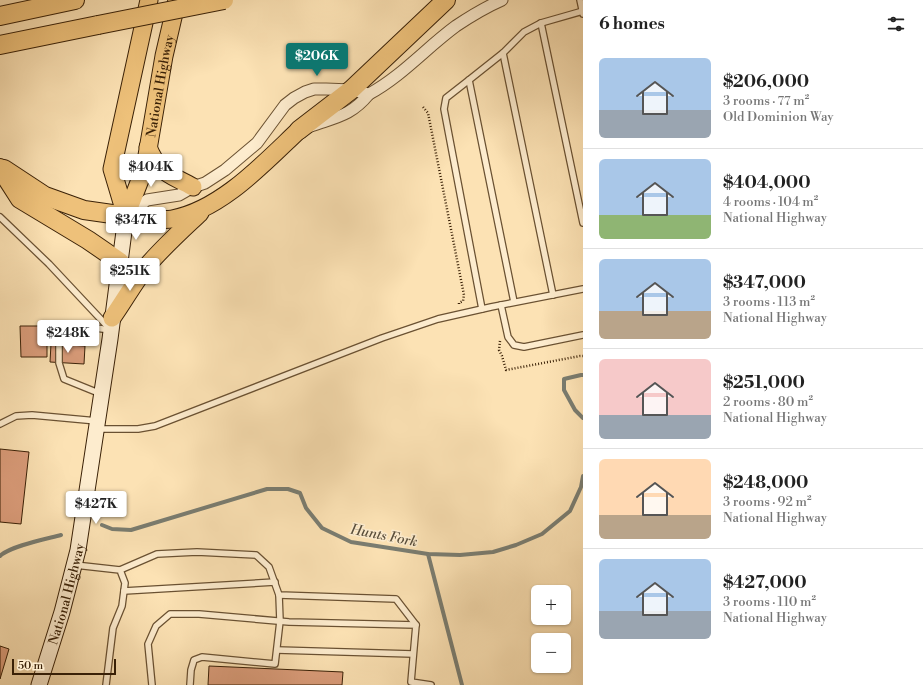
<!DOCTYPE html>
<html lang="en">
<head>
<meta charset="utf-8">
<style>
	:root { --surface:#fff; --page:#f2f2f2; --text:#222; --muted:#767676; --line:#e0e0e0; --accent:#0f766e }
	body { margin:0; font-family:"Libre Bodoni",serif; background:var(--page); color:var(--text); height:100vh; display:flex; flex-direction:column; font-size:15px; white-space:nowrap }
	* { box-sizing:border-box; margin:0 }
	p { font-size:13px; color:var(--muted) }
	.icon { flex:none; width:22px; height:22px; fill:none; stroke:currentColor; stroke-width:2; stroke-linecap:round; stroke-linejoin:round }
	.map { position:relative; flex:1; overflow:hidden }
	.side { display:flex; flex-direction:column; background:var(--surface); width:340px }
	.side>* { flex:none }
	.buttons { position:absolute; left:531px; top:585px; display:grid; gap:8px }
	.buttons a { display:grid; place-items:center; width:40px; height:40px; border-radius:6px; background:var(--surface); box-shadow:0 1px 3px #0004; font-size:20px }
	.scale { position:absolute; left:12px; bottom:10px; width:104px; box-sizing:border-box; padding-left:4px; border:2px solid #3a2107; border-top:0; font-size:11px; line-height:14px; white-space:nowrap; color:#3a2107; -webkit-text-stroke:3px #fdecce; paint-order:stroke }
	.price { position:absolute; translate:-50% -34px; padding:0 9px; border-radius:4px; background:#fff; color:#222; font-size:13px; line-height:26px; filter:drop-shadow(0 1px 2px #0008) }
	.price::after { content:''; position:absolute; left:50%; top:24px; width:12px; height:9px; margin-left:-6px; background:inherit; clip-path:polygon(0 0,100% 0,50% 100%) }
	.price.selected { background:var(--accent); color:#fff }
	ul { padding:0; list-style:none }
	li { display:flex; align-items:center; gap:12px; height:100px; padding:0 16px }
	li+li { border-top:1px solid var(--line) }
	li span { display:grid; place-items:center; flex:none; width:112px; height:80px; border-radius:6px; color:#555 }
	li>.icon { margin-inline-start:auto }
	span .icon { width:48px; height:48px; fill:#fffc; stroke-width:1 }
	li b { font-size:17px }
	h2 { display:flex; justify-content:space-between; align-items:center; height:48px; padding:0 16px; font-size:17px }
	main { display:flex; flex:1; min-height:0 }
	.map>svg:first-child { display:block }
	.lines { fill:none; stroke-linecap:round; stroke-linejoin:round }
	.stream { stroke:#7a7d71; stroke-width:4 }
	.building { fill:#db9d7b; stroke:#3a2107 }
	.service-casing { stroke:#6a5132; stroke-width:8 }
	.minor-casing { stroke:#6a5132; stroke-width:13 }
	.secondary-casing { stroke:#3a2107; stroke-width:17 }
	.primary-casing { stroke:#3a2107; stroke-width:19 }
	.trunk-casing { stroke:#3a2107; stroke-width:20 }
	.path { stroke:#3a2107; stroke-width:2.5; stroke-dasharray:1 2; stroke-linecap:butt }
	.service { stroke:#fdecce; stroke-width:5.5 }
	.minor { stroke:#fdecce; stroke-width:11 }
	.secondary { stroke:#fdecce; stroke-width:15 }
	.primary { stroke:#eec17a; stroke-width:17 }
	.trunk { stroke:#eec17a; stroke-width:18 }
	.trunk-bridge-casing { stroke:#3a2107; stroke-width:20; stroke-linecap:butt }
	.trunk-bridge { stroke:#eec17a; stroke-width:18 }
	.labels { text-anchor:middle; stroke-width:3; stroke-linejoin:round; paint-order:stroke }
	.street-label { font-size:13px; fill:#3a2107; stroke:#fdecce }
	.water-label { font-size:14px; font-style:italic; fill:#5a4f3c; stroke:#fdecce }
</style>
</head>
<body>
<main>
<div class="map">
<svg width="583" height="685" viewBox="0 0 583 685">
	<rect width="100%" height="100%" fill="#fce2b4"/>
	<filter id="stains"><feTurbulence type="fractalNoise" baseFrequency=".005" numOctaves="4"/><feColorMatrix values="0 0 0 0 .2 0 0 0 0 .09 0 0 0 0 .02 0 0 0 .5 -.17"/></filter>
	<radialGradient id="worn" r=".72"><stop offset=".6" stop-color="#630" stop-opacity="0"/><stop offset="1" stop-color="#630" stop-opacity=".3"/></radialGradient>
	<g class="lines">
		<g class="stream">
			<path d="M583 375H581L564 379V390L575 410 583 418"/>
			<path d="M102 525 112 529 131 530 267 489H288L300 493 306 508 322 528 351 542 428 554 460 555 493 552 516 545 542 534 570 511 581 487 583 476"/>
			<path d="M428 554 462 685"/>
			<path d="M0 556C10 546 46 539 61 535"/>
		</g>
	</g>
	<g class="building">
		<path d="M20 326H47V357H21Z"/>
		<path d="M51 344 85 346 84 364 50 362Z"/>
		<path d="M0 449 29 452 21 524 0 522Z"/>
		<path d="M0 646 9 649 0 679Z"/>
		<path d="M209 666 343 672 342 685H208Z"/>
	</g>
	<g class="lines">
		<g class="service-casing">
			<g id="service">
				<path d="M580 0 583 14"/>
				<path d="M541 23 583 223"/>
				<path d="M503 53 469 80 514 302"/>
				<path d="M469 80 446 98 444 109 482 309"/>
				<path d="M0 217 49 264 109 328"/>
				<path d="M553 295 503 53 524 32 541 23 583 11"/>
				<path d="M501 305 508 337 514 345 524 347 583 335"/>
				<path d="M101 394 64 379 59 363V345L71 325 111 330"/>
				<path d="M0 424 16 416 32 415 97 421"/>
				<path d="M96 429H138L155 426 382 338 438 319 491 307 583 289"/>
				<path d="M75 565 120 570 125 583 122 606 113 628 106 685"/>
				<path d="M120 570 157 554 197 552 256 555 269 567 279 595 396 599 416 625"/>
				<path d="M124 591 275 582"/>
				<path d="M277 650 413 654"/>
				<path d="M152 685 148 644 156 626 170 614H199L289 622 416 625 411 682 431 685"/>
				<path d="M190 685 191 670 194 660 202 657 275 664 280 621 279 595"/>
			</g>
		</g>
		<g class="minor-casing">
			<g id="minor">
				<path d="M369 94C402 76 426 48 456 26 471 16 486 7 502 0"/>
				<path d="M128 215 147 200 179 195 193 187 205 183 225 170 257 143 285 105 294 98 305 92 314 89H326L351 90 369 94C351 116 336 117 311 126"/>
			</g>
		</g>
		<g class="secondary-casing">
			<g id="secondary">
				<path id="s1" d="M39 685 62 612 78 550 110 339 126 216"/>
			</g>
		</g>
		<g class="primary-casing">
			<g id="primary">
				<path d="M148 147C159 174 170 174 193 187"/>
				<path id="s2" d="M126 216 145 167 164 56 177 0"/>
				<path d="M126 216 112 169 149 0"/>
				<path d="M126 216C138 217 161 221 172 219 221 210 264 163 299 130"/>
				<path d="M112 318C124 301 134 283 147 266 163 247 182 230 200 213"/>
			</g>
		</g>
		<g class="trunk-casing">
			<g id="trunk">
				<path d="M0 16 75 0"/>
				<path d="M0 45 98 25"/>
				<path d="M299 130 351 90 446 0"/>
				<path d="M0 168 20 199 88 240 120 262"/>
				<path d="M4 169 45 196 84 210 126 216"/>
			</g>
		</g>
		<g class="path">
			<path d="M423 107 428 113 464 295 463 301 459 303V306"/>
			<path d="M500 341 499 350 502 356 506 370 580 356H583"/>
		</g>
		<use href="#service" class="service"/>
		<use href="#minor" class="minor"/>
		<use href="#secondary" class="secondary"/>
		<use href="#primary" class="primary"/>
		<use href="#trunk" class="trunk"/>
		<g class="trunk-bridge-casing">
			<path id="trunk-bridge" d="M98 25 224 0"/>
		</g>
		<use href="#trunk-bridge" class="trunk-bridge"/>
	</g>
	<g class="labels">
		<g class="street-label">
			<text dy="5" stroke="none"><textPath href="#s2" startOffset="135">National Highway</textPath></text>
			<text dy="5" stroke="none"><textPath href="#s1" startOffset="95">National Highway</textPath></text>
		</g>
		<g class="water-label">
			<text transform="translate(384 535) rotate(11)" y="5">Hunts Fork</text>
		</g>
	</g>
	<rect width="100%" height="100%" filter="url(#stains)"/>
	<rect width="100%" height="100%" fill="url(#worn)"/>
</svg>
<div class="buttons">
<a>+</a>
<a>−</a>
</div>
<div class="scale">50 m</div>
<b class="price selected" style="left:317px;top:77px">$206K</b>
<b class="price" style="left:151px;top:188px">$404K</b>
<b class="price" style="left:136px;top:241px">$347K</b>
<b class="price" style="left:130px;top:292px">$251K</b>
<b class="price" style="left:68px;top:354px">$248K</b>
<b class="price" style="left:96px;top:525px">$427K</b>
</div>
<section class="side">
<h2>6 homes<svg class="icon" aria-label="filters" viewBox="0 0 24 24"><path d="M4 7h16M4 17h16"/><circle cx="9" cy="7" r="2"/><circle cx="15" cy="17" r="2"/></svg></h2>
<ul>
<li><span style="background:linear-gradient(#a9c7e8 65%,#9aa5b1 0)"><svg class="icon" aria-label="home" viewBox="0 0 24 24"><path d="M3 11l9-7 9 7M6 9v11h12V9"/></svg></span><div><b>$206,000</b><p>3 rooms · 77 m²</p><p>Old Dominion Way</p></div></li>
<li><span style="background:linear-gradient(#a9c7e8 70%,#8fb573 0)"><svg class="icon" aria-label="home" viewBox="0 0 24 24"><path d="M3 11l9-7 9 7M6 9v11h12V9"/></svg></span><div><b>$404,000</b><p>4 rooms · 104 m²</p><p>National Highway</p></div></li>
<li><span style="background:linear-gradient(#a9c7e8 65%,#b9a48a 0)"><svg class="icon" aria-label="home" viewBox="0 0 24 24"><path d="M3 11l9-7 9 7M6 9v11h12V9"/></svg></span><div><b>$347,000</b><p>3 rooms · 113 m²</p><p>National Highway</p></div></li>
<li><span style="background:linear-gradient(#f6c9c9 70%,#9aa5b1 0)"><svg class="icon" aria-label="home" viewBox="0 0 24 24"><path d="M3 11l9-7 9 7M6 9v11h12V9"/></svg></span><div><b>$251,000</b><p>2 rooms · 80 m²</p><p>National Highway</p></div></li>
<li><span style="background:linear-gradient(#ffd9b3 70%,#b9a48a 0)"><svg class="icon" aria-label="home" viewBox="0 0 24 24"><path d="M3 11l9-7 9 7M6 9v11h12V9"/></svg></span><div><b>$248,000</b><p>3 rooms · 92 m²</p><p>National Highway</p></div></li>
<li><span style="background:linear-gradient(#a9c7e8 65%,#9aa5b1 0)"><svg class="icon" aria-label="home" viewBox="0 0 24 24"><path d="M3 11l9-7 9 7M6 9v11h12V9"/></svg></span><div><b>$427,000</b><p>3 rooms · 110 m²</p><p>National Highway</p></div></li>
</ul>
</section>
</main>
</body>
</html>
